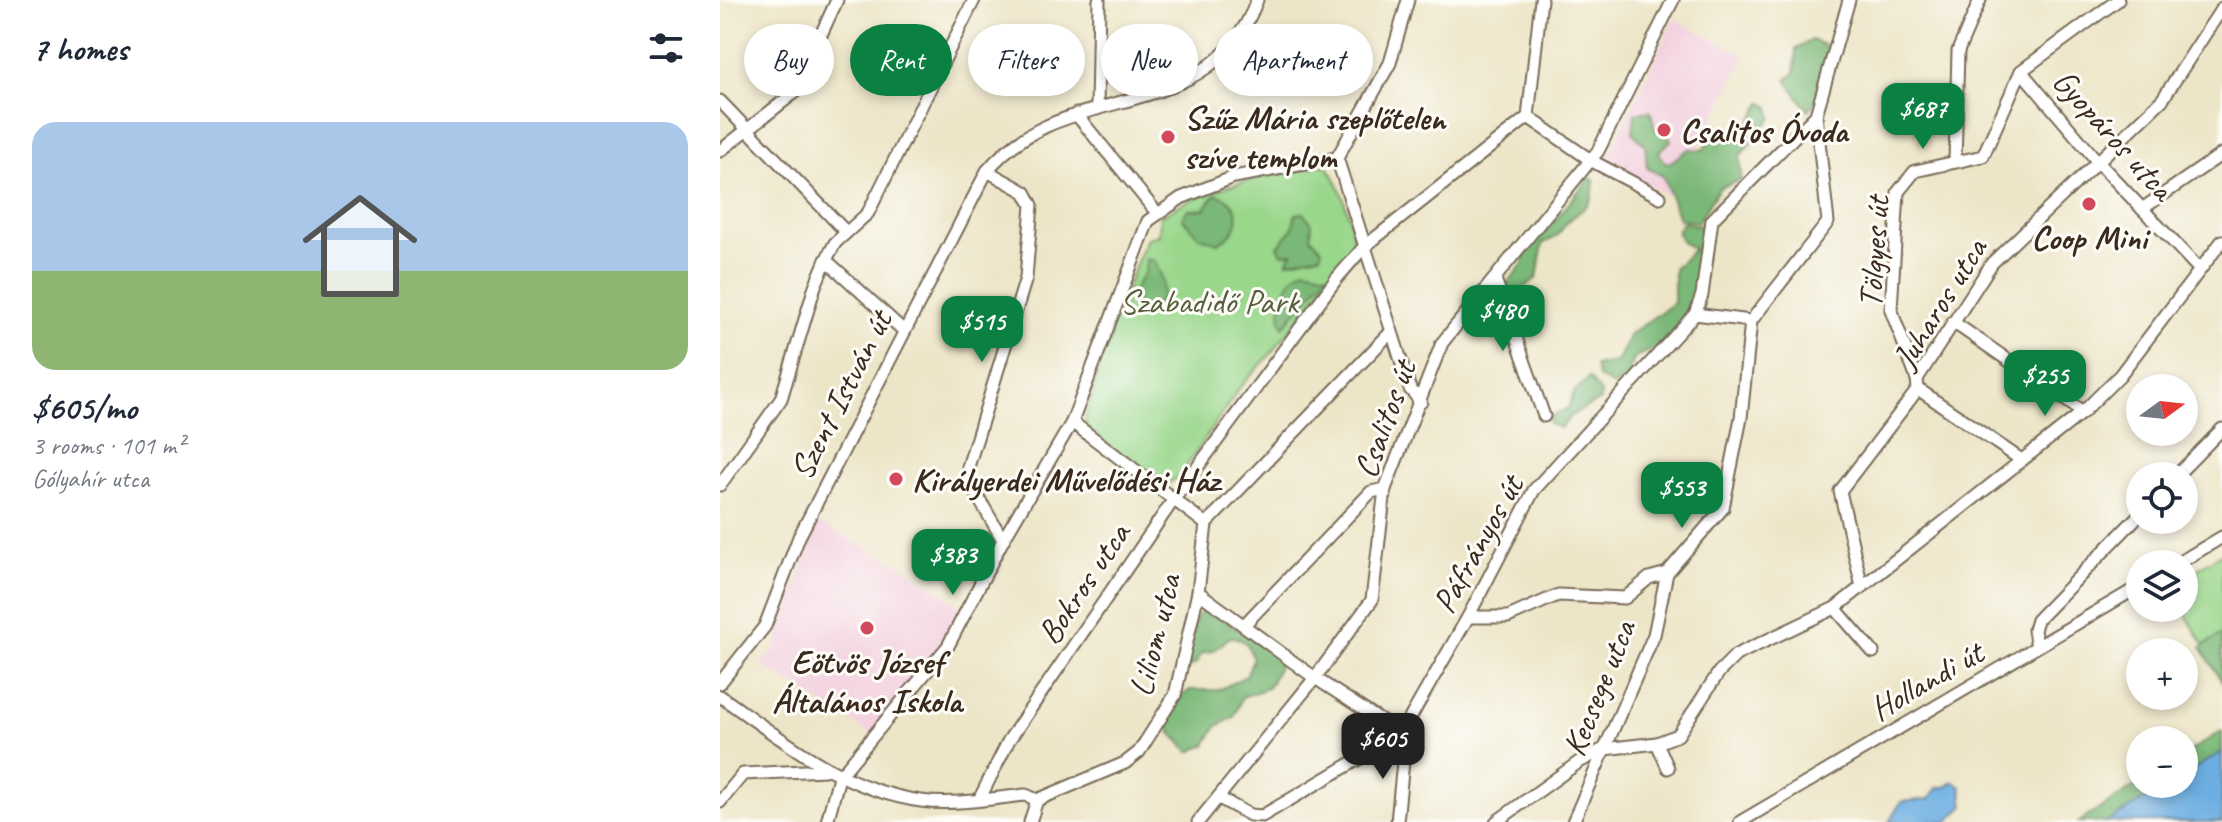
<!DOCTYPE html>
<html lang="en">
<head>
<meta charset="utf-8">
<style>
	:root { --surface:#fff; --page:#f6f6f7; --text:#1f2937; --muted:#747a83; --line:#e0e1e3; --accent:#0b8043 }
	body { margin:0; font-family:Caveat,sans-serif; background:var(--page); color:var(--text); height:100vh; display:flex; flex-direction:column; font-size:30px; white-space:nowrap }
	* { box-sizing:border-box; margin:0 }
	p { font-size:26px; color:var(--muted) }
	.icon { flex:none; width:44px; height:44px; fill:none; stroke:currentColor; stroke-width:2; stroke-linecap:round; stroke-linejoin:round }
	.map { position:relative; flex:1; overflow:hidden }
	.sheet { display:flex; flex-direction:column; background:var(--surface); width:720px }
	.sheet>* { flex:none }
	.banner { position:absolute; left:24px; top:24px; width:760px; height:72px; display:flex; gap:16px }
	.needle { width:52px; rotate:75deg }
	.fabs { position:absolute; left:1406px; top:374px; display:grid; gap:16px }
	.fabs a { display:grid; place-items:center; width:72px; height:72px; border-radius:50%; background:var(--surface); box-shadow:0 4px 12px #0003; font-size:40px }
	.price { position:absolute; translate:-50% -68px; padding:0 18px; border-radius:16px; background:var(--accent); color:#fff; font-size:26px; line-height:52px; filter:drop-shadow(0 2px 4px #0008) }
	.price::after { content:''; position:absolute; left:50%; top:48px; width:24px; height:18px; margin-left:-12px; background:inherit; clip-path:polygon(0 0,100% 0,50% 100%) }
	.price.active { background:#222; color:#fff }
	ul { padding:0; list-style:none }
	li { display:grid; align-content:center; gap:16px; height:424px; padding:0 32px }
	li+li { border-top:2px solid var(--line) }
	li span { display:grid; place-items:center; height:248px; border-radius:24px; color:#555 }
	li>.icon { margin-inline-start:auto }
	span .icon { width:144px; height:144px; fill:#fffc; stroke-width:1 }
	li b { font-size:34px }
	h2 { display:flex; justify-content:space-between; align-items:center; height:96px; padding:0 32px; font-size:34px }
	.tag { padding:0 28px; border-radius:36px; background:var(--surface); box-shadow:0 4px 12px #0003; font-size:28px; line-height:72px }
	.tag.active { background:var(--accent); color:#fff }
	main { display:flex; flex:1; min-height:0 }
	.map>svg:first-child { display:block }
	.built { fill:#f3cfde }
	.green { fill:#99d78b; stroke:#6a8054; stroke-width:2 }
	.forest { fill:#7ab877; stroke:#5a714a; stroke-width:2 }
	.water { fill:#6caee1; stroke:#546c80; stroke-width:2 }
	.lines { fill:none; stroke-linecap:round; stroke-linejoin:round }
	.minor-casing { stroke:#796b59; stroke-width:15 }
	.minor { stroke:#fff; stroke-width:11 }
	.poi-dot { fill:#d1495b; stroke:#fdfcf7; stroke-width:3 }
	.labels { text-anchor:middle; stroke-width:6; stroke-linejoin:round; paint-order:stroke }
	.poi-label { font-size:34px; font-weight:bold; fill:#3b2a1e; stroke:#fdfcf7; text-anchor:start }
	.street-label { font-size:34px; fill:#3b2a1e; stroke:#fdfcf7 }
	.park-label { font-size:34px; fill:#575e3f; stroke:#fdfcf7 }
</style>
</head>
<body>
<main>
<section class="sheet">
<h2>7 homes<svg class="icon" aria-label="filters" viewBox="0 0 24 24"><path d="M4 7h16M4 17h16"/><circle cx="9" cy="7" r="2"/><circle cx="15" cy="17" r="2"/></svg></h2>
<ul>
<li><span style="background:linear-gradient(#a9c7e8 60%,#8fb573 0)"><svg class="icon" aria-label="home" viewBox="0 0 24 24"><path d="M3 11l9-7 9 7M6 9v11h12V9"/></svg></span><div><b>$605/mo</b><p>3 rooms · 101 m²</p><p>Gólyahír utca</p></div></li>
</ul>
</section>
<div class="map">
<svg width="1502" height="822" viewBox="0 0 1502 822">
	<rect width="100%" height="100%" fill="#fdfcf7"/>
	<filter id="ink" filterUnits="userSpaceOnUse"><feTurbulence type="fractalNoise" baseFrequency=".0125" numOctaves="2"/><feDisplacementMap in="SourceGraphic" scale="16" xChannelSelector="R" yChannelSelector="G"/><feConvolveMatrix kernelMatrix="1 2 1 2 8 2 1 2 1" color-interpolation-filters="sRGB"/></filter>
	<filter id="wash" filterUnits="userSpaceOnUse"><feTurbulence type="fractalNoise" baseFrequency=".006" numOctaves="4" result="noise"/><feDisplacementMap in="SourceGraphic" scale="32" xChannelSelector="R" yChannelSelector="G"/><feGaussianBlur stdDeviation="1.8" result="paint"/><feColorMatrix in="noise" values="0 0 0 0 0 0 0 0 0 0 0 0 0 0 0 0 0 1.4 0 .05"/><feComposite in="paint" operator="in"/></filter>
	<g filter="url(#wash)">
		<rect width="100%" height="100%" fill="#ede5c7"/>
		<g class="built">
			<path d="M954 19 1025 56 954 198 885 163Z"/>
			<path d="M97 522 193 572 244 609 223 648 153 735 40 664 54 652Z"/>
		</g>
		<g class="green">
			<path d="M604 165C619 173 637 234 632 250L550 355 520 387 460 476 442 487 368 429 365 420 391 326 406 302 408 284 427 238 439 235 440 216C490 185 547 176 604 165Z"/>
			<path d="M1502 553V634L1484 645 1462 608 1464 578Z"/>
		</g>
		<g class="forest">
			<path d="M1092 40 1104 45 1107 51 1094 105 1088 110 1066 80 1075 72 1076 49Z"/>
			<path d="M1042 103 1050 107 1052 117 1020 156 1021 180 999 188 978 222 959 219 943 176 927 168 925 145 913 133 915 113 931 111 935 130 950 137 951 141 939 151 943 161 949 163 969 149 983 150 989 141 1014 136 1032 119Z"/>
			<path d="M869 178 874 180C873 203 869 205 852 218 838 229 844 236 823 243L817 278 792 296H787L785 286 802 265 810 240 829 228Z"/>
			<path d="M496 194C525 203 524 232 497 243L478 236 462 218 468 210 484 209Z"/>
			<path d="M583 213 592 223 591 237 602 249 600 255 567 262 572 253 562 254 558 246 572 230 576 214Z"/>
			<path d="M963 222 984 227 986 232C982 280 978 313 939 346 933 351 923 353 915 357L905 380 894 386 878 377 875 366 898 361 910 334 954 303V269L974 249 962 242 957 231Z"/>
			<path d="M426 259 435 261 443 280 442 298C434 307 427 311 415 308L412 292 425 272Z"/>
			<path d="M585 269 608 274 563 327C555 308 566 277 585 269Z"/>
			<path d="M869 378 881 393 880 400 852 415 841 428 831 425 828 418 848 408 854 392Z"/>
			<path d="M485 608 561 657V662L548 688 522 697 514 717 496 727 486 745 470 752 451 733 449 723 459 698 470 690H499L526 676 533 659 527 644C506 628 508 643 494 650 490 653 485 652 481 654L477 663 469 667C465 651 472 617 485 608Z"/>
			<path d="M1502 634V682L1481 647Z"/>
			<path d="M1502 731V752L1464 775V755Z"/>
			<path d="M1420 783 1450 784 1388 822H1359Z"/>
		</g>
		<g class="water">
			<path d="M1502 752V822H1388L1450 784H1464V775Z"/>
			<path d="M1233 781 1241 787 1244 806 1227 822H1169L1181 802 1209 799 1217 788 1228 786Z"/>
		</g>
	</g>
	<g filter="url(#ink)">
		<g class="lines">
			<g class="minor-casing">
				<g id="minor">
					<path d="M1301 71 1378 162 1479 269"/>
					<path d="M0 101 126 232"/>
					<path d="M377 109 379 0"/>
					<path d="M356 114 437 213"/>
					<path d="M808 117 872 161 940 197"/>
					<path d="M0 151 74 93 117 0"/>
					<path d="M617 158 690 389 701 402"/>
					<path d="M1235 162 1238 51 1260 0"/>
					<path d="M267 171 305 192 312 205 306 278 248 467 251 485 283 540"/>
					<path d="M1422 209 1502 154"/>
					<path d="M106 260 184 331"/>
					<path d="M775 279 824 416"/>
					<path d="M975 314 1031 321"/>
					<path d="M1233 322 1363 412"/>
					<path d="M1197 379 1171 310 1178 192 1195 171 1263 156 1301 71 1398 0"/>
					<path d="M1198 389 1300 459"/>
					<path d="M352 422 486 524"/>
					<path d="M1456 476 1502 429"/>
					<path d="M0 485 61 399 95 286 106 260 115 243 148 213 254 0"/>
					<path d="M1457 564 1502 537"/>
					<path d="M1142 587 1120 491 1198 389 1197 379 1272 263 1442 100 1502 8"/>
					<path d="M478 592 595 678 681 734"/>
					<path d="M1115 608 1153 652"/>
					<path d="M748 617H788L838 595 905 598 929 578 947 573 1003 508 1021 418 1031 321 1108 222 1096 115 1129 0"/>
					<path d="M524 625 651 492 665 489"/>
					<path d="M1317 647 1314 630 1317 620 1420 514"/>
					<path d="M0 683 45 626 79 537 267 171C343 76 489 131 537 0"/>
					<path d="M0 696C63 740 122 790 201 801 233 806 273 798 306 795L317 800 405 763 419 752 455 695 478 592 486 524 671 332"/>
					<path d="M937 743 948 768"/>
					<path d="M260 798 289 740 454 499 617 278 644 247 808 117 821 0"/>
					<path d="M499 798 530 815 542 816 681 734 748 617 814 490 975 314 982 295 992 220 1096 115"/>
					<path d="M0 802 23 774 105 770"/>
					<path d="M107 822 119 777 228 646 283 540 352 422 428 221 461 198 514 177 617 158 670 63 688 0"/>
					<path d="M310 822 317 800"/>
					<path d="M478 822 595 678 652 600 665 489 722 343 878 151 953 0"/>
					<path d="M677 822 685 741 681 734"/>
					<path d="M776 822 859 762 884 749 937 743 958 735 999 672 1016 655 1115 608 1363 412 1400 375 1502 241"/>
					<path d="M853 822 934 635 947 573"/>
					<path d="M1020 822 1420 586"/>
				</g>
			</g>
			<use href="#minor" class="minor"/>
		</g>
	</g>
	<g class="poi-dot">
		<circle cx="944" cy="130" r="8"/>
		<circle cx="448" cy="137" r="8"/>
		<circle cx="1369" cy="204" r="8"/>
		<circle cx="176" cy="479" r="8"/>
		<circle cx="147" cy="628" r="8"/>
	</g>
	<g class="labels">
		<g class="poi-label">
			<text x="464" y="129">Szűz Mária szeplőtelen<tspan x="464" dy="39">szíve templom</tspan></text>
			<text x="960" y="142">Csalitos Óvoda</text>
			<text x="1369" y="249" text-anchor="middle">Coop Mini</text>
			<text x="192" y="491">Királyerdei Művelődési Ház</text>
			<text x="147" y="673" text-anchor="middle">Eötvös József<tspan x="147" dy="39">Általános Iskola</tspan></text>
		</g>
		<g class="street-label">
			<text transform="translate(1394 134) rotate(48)" y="12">Gyopáros utca</text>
			<text transform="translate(1153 252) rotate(-86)" y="12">Tölgyes út</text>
			<text transform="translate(1219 303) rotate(-58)" y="12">Juharos utca</text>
			<text transform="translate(120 395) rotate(-63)" y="12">Szent István út</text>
			<text transform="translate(664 419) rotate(-70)" y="12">Csalitos út</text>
			<text transform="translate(757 544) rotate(-61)" y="12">Páfrányos út</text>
			<text transform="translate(363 583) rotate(-56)" y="12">Bokros utca</text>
			<text transform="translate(434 635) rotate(-76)" y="12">Liliom utca</text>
			<text transform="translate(1206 680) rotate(-30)" y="12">Hollandi út</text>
			<text transform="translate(878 688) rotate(-68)" y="12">Kecsege utca</text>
		</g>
		<g class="park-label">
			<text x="489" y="313">Szabadidő Park</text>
		</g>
	</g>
</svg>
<div class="fabs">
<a><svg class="needle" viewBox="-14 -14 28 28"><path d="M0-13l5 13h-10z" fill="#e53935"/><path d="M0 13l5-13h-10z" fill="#747a83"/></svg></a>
<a><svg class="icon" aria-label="locate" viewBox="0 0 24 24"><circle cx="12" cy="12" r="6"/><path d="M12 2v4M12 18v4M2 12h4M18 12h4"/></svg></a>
<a><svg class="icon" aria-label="layers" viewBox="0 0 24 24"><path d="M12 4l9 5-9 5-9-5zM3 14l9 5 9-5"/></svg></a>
<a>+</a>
<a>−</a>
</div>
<b class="price" style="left:1203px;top:151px">$687</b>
<b class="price" style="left:783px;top:353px">$480</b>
<b class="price" style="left:262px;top:364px">$515</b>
<b class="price" style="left:1325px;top:418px">$255</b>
<b class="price" style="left:962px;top:530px">$553</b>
<b class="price" style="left:233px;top:597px">$383</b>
<b class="price active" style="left:663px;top:781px">$605</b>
<div class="banner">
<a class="tag">Buy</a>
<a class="tag active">Rent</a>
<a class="tag">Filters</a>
<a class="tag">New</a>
<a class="tag">Apartment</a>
</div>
</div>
</main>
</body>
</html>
